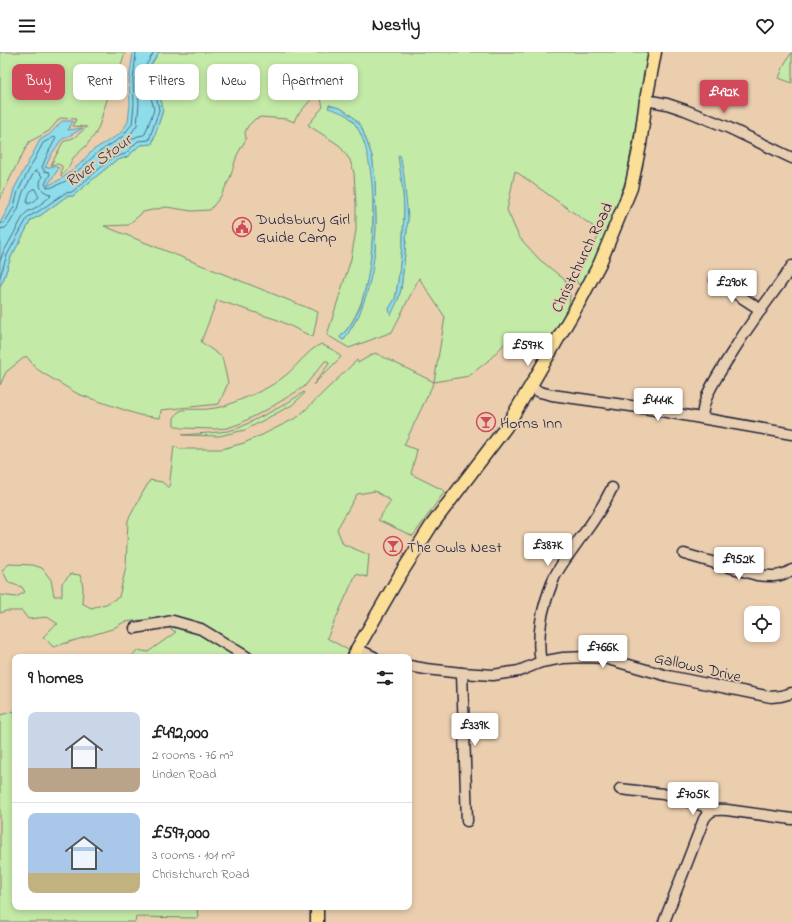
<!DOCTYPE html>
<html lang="en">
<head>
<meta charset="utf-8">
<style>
	:root { --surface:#fff; --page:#f6f6f6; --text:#202124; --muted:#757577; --line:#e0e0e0; --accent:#d1495b }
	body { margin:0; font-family:"Indie Flower",sans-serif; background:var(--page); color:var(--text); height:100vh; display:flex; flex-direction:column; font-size:15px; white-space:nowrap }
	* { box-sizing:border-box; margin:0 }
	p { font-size:13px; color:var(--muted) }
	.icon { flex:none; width:22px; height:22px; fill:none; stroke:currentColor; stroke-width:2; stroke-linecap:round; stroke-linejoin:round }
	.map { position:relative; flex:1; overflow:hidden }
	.panel { position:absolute; left:12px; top:602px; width:400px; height:256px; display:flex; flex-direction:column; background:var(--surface); border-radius:8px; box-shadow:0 2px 6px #0003 }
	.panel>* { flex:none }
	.banner { position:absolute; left:12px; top:12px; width:400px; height:36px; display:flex; gap:8px }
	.tools { position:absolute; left:744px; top:554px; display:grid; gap:8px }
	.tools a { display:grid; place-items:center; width:36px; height:36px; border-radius:8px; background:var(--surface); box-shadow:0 2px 6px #0003; font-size:20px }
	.price { position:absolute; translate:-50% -34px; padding:0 9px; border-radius:4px; background:#fff; color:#222; font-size:13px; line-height:26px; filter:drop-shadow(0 1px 2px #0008) }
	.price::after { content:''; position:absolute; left:50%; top:24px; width:12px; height:9px; margin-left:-6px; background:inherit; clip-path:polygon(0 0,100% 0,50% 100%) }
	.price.selected { background:var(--accent); color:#fff }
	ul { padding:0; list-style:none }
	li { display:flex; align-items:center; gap:12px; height:100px; padding:0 16px }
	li+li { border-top:1px solid var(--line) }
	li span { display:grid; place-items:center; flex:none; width:112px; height:80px; border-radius:8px; color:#555 }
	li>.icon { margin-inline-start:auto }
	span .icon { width:48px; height:48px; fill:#fffc; stroke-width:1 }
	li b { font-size:17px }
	h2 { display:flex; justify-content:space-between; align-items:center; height:48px; padding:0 16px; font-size:17px }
	.tag { padding:0 14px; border-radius:8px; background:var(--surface); box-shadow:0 2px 6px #0003; font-size:14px; line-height:36px }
	.tag.selected { background:var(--accent); color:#fff }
	header { display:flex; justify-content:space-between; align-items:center; height:52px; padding:0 16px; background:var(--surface); font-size:18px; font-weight:800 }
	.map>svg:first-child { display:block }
	.green { fill:#c3eaa6; stroke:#728670; fill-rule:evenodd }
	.water { fill:#8eddeb; stroke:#6392a5 }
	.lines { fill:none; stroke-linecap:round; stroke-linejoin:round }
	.shore { stroke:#4d6d81; stroke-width:1 }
	.minor-casing { stroke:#22223b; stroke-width:13 }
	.major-casing { stroke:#22223b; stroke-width:15 }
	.minor { stroke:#e9cfb1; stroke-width:10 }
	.major { stroke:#fbdf96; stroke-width:12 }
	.labels { text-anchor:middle; stroke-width:3.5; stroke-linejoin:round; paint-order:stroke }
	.poi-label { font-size:16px; fill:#22223b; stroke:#e9cfb1; text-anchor:start }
	.street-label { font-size:16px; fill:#22223b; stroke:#e9cfb1 }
	.water-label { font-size:17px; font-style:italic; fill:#323e55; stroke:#e9cfb1 }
</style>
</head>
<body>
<header><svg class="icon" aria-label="menu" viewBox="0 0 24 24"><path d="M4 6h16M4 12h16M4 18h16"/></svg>Nestly<svg class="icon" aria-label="heart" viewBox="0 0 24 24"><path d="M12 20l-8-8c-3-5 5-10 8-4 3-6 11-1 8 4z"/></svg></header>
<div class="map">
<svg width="792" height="870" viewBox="0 0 792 870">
	<rect width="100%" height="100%" fill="#ebceae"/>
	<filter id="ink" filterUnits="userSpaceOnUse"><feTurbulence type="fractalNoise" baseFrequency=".025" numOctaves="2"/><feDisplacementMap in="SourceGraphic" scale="8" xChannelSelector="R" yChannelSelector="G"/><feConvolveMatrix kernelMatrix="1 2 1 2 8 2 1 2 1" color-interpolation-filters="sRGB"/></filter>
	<g filter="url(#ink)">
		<g class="green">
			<path d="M0 0H125L120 16 109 42 104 57 100 71 96 81 86 94 73 106 68 116 61 124 62 114 58 112 51 113 63 90 75 85 87 75 73 74 76 67 60 66 49 79 29 90 13 120 0 148Z"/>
			<path d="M159 0H649L626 127 607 180 585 232H578L575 226 601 180 515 119 507 158 519 185 539 207 565 228 570 242 568 263 555 279 544 301 507 289 489 308 469 324 434 330 404 393 417 398 411 422 445 439 413 484 378 468 391 449 375 439 357 442 337 477 343 492 369 503 367 525 356 522 327 586 350 599 347 605H132L133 603 137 598 148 600 176 580 150 565 149 569 141 568 124 570 112 577 53 595 47 588 43 585 54 574 58 572 47 565 28 567 22 559H6L0 561V543L16 545 25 540 22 535 9 531 2 518 9 512 33 513 42 516 51 528 54 544H62V531L71 522 80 523 83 535 82 551 91 556 106 552 119 545 126 515 128 468 142 442 150 428 162 430 169 436 174 394 180 397H222L244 391 262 383 298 365 357 308 358 311 375 301 434 330 445 265 419 226 392 280 349 296 327 283 351 207 356 178V152L354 121 350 108 339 93 308 73 323 55 319 38 296 65 294 70 287 67 261 65 255 67 248 74 245 80 246 87 237 103 230 126 221 144 210 158 192 159 166 155 143 160 128 173 104 174 318 260 313 285 278 268 217 248 201 290 222 305 228 331 219 352 161 358 160 366 139 363 78 342 46 323 37 317 26 304 6 320 0 333V234L3 229 11 205 20 189 31 168 41 163 67 144H73L81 137 115 109 127 105 140 93 152 92 163 58 160 45 156 38 147 28 149 16ZM329 53 342 57 352 64 361 74 372 104 375 126 376 171 375 198 359 263 344 288 340 285C372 254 373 194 373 152 373 132 371 100 362 83 357 74 351 65 342 60 338 58 332 55 329 53ZM403 139 408 166 404 211 401 237 398 248 389 257 395 247 398 230 403 186 404 159Z"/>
			<path d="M792 0V31L779 26 785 11Z"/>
			<path d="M321 292 335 299 341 305 313 333 329 312 328 309H325L304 335 268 357 239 372 227 376 215 377 181 376 174 373V366C177 363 177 360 180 359 185 356 201 358 208 357 216 356 224 355 232 351 250 344 271 336 286 323 298 313 307 299 321 292Z"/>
			<path d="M304 340 305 341 292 353 245 378 219 384 182 383 209 381 228 379 239 376 284 353Z"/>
			<path d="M15 659V855H197L198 866 136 865 135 870H0V663Z"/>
		</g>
		<g class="water">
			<path d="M133 0H159L149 16 147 28 156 38 161 39 160 45 163 58 152 92 140 93 127 105 115 109 81 137 73 144H67L41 163 31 168 20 189 11 205 3 229 0 234V171L10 153 14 137 40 88 50 82 62 69H73L68 78 83 76 71 83 61 88 51 103 45 116 54 114 59 116 47 134 61 127 79 113 93 98 120 82 128 70 130 52 129 29Z"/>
			<path d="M329 53 342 57 352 64 361 74 372 104 375 126 376 171 375 198 372 220 367 241 359 263 344 288 341 287 340 285C349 277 355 266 360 255 376 214 382 102 352 68 346 61 337 59 328 56Z"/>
			<path d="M400 103 404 124 408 166 404 211 401 237 398 248 391 263 390 262 389 257 395 247 398 230 403 186 404 159 403 139 398 104Z"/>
		</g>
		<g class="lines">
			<g class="shore">
				<path d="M139 35H142L151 45 154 58 145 82C143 84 139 83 136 85 127 89 127 97 115 99L114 98 115 96 126 89 137 73 139 52 138 37Z"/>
				<path d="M33 137H35L39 145 33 150 28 152 27 150C28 145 29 139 33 137Z"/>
				<path d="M0 172 3 171 5 170 14 155 18 139 43 91 54 85 56 86 48 101 42 115 44 119 49 120 50 122 45 132 47 135 50 136 64 130 81 116 96 102 122 85 132 72 134 52 133 29 136 0"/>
				<path d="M0 177 5 176 9 172 18 157 23 140 35 119H37L42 124C38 134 40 139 50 142L51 144 37 155 27 160 24 163 3 201 0 209"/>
				<path d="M0 225 7 203 28 165 39 159 65 141 72 140 112 106 125 102 138 89 149 88 159 58 156 43 145 31 143 27 145 15 154 0"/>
			</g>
			<g class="minor-casing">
				<g id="minor">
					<path d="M646 48 667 52 685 58 727 75 792 106"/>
					<path d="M715 228 761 258"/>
					<path d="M530 335 540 340 552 343 638 355 792 382"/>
					<path d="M702 366C703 345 715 328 726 310 737 292 749 274 762 256 772 242 783 228 792 214"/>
					<path d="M684 502 757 523C772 525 780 525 792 518"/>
					<path d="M135 576 173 569 201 577 247 605"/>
					<path d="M357 597 374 605"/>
					<path d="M541 610C538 596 539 584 541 570 543 555 548 541 554 526 560 513 571 500 579 488 592 472 603 454 612 436"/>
					<path d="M409 614 426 617 462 621 493 623 519 619 541 610 563 606 588 605 604 606 668 624 771 645 781 644 792 641"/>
					<path d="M462 621 467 769"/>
					<path d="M620 737 663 742 704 754 709 760"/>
					<path d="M664 870 704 767C710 757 716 757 727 758L792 767"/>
				</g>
			</g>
			<g class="major-casing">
				<g id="major">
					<path d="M354 605 357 597 400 523 431 474 506 375 530 335 581 247 600 211 631 136 640 93 646 48 655 0"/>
					<path d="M317 855V870"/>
				</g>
			</g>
			<use href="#minor" class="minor"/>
			<use href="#major" class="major"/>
		</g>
	</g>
	<defs>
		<g id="civic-ring" transform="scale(1)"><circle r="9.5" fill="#e9cfb1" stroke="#d1495b" stroke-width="1.5"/><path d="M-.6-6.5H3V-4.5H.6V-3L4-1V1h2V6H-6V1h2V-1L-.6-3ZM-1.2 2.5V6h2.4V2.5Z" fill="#d1495b"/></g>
		<g id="bar-ring" transform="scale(1)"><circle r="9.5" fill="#e9cfb1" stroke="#d1495b" stroke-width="1.5"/><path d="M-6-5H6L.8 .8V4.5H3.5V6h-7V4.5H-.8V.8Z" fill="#d1495b"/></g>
	</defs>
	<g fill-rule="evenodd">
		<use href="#civic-ring" x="242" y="175"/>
		<use href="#bar-ring" x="486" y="370"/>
		<use href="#bar-ring" x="393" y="494"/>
	</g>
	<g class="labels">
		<g class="poi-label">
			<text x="256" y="172">Dudsbury Girl<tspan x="256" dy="18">Guide Camp</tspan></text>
			<text x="500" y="376">Horns Inn</text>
			<text x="407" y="500">The Owls Nest</text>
		</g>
		<g class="street-label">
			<text transform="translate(581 205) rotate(-64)" y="6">Christchurch Road</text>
			<text transform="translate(698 614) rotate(13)" y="6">Gallows Drive</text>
		</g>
		<g class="water-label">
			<text transform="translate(98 108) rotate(-36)" y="6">River Stour</text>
		</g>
	</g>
</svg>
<div class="tools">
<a><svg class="icon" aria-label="locate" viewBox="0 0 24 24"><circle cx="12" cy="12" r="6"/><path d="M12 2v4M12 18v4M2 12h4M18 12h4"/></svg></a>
</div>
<b class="price selected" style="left:724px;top:62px">£492K</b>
<b class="price" style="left:732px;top:252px">£290K</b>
<b class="price" style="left:528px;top:315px">£597K</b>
<b class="price" style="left:658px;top:370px">£444K</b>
<b class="price" style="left:548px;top:515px">£387K</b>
<b class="price" style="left:739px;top:529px">£952K</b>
<b class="price" style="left:603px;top:617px">£766K</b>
<b class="price" style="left:475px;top:695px">£339K</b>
<b class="price" style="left:693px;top:764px">£705K</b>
<div class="banner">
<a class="tag selected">Buy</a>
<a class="tag">Rent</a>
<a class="tag">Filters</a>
<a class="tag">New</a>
<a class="tag">Apartment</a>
</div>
<section class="panel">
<h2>9 homes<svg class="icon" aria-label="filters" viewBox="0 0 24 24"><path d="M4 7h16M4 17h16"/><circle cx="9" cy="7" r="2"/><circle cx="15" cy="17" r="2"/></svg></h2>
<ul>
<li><span style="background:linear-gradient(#c9d6e8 70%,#b9a48a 0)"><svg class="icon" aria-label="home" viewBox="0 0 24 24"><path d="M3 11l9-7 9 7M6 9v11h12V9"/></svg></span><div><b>£492,000</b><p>2 rooms · 76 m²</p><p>Linden Road</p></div></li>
<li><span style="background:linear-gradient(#a9c7e8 75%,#c2b280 0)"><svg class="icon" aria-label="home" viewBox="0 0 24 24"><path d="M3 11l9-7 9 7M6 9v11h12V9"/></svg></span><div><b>£597,000</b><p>3 rooms · 101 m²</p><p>Christchurch Road</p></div></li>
</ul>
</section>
</div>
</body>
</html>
